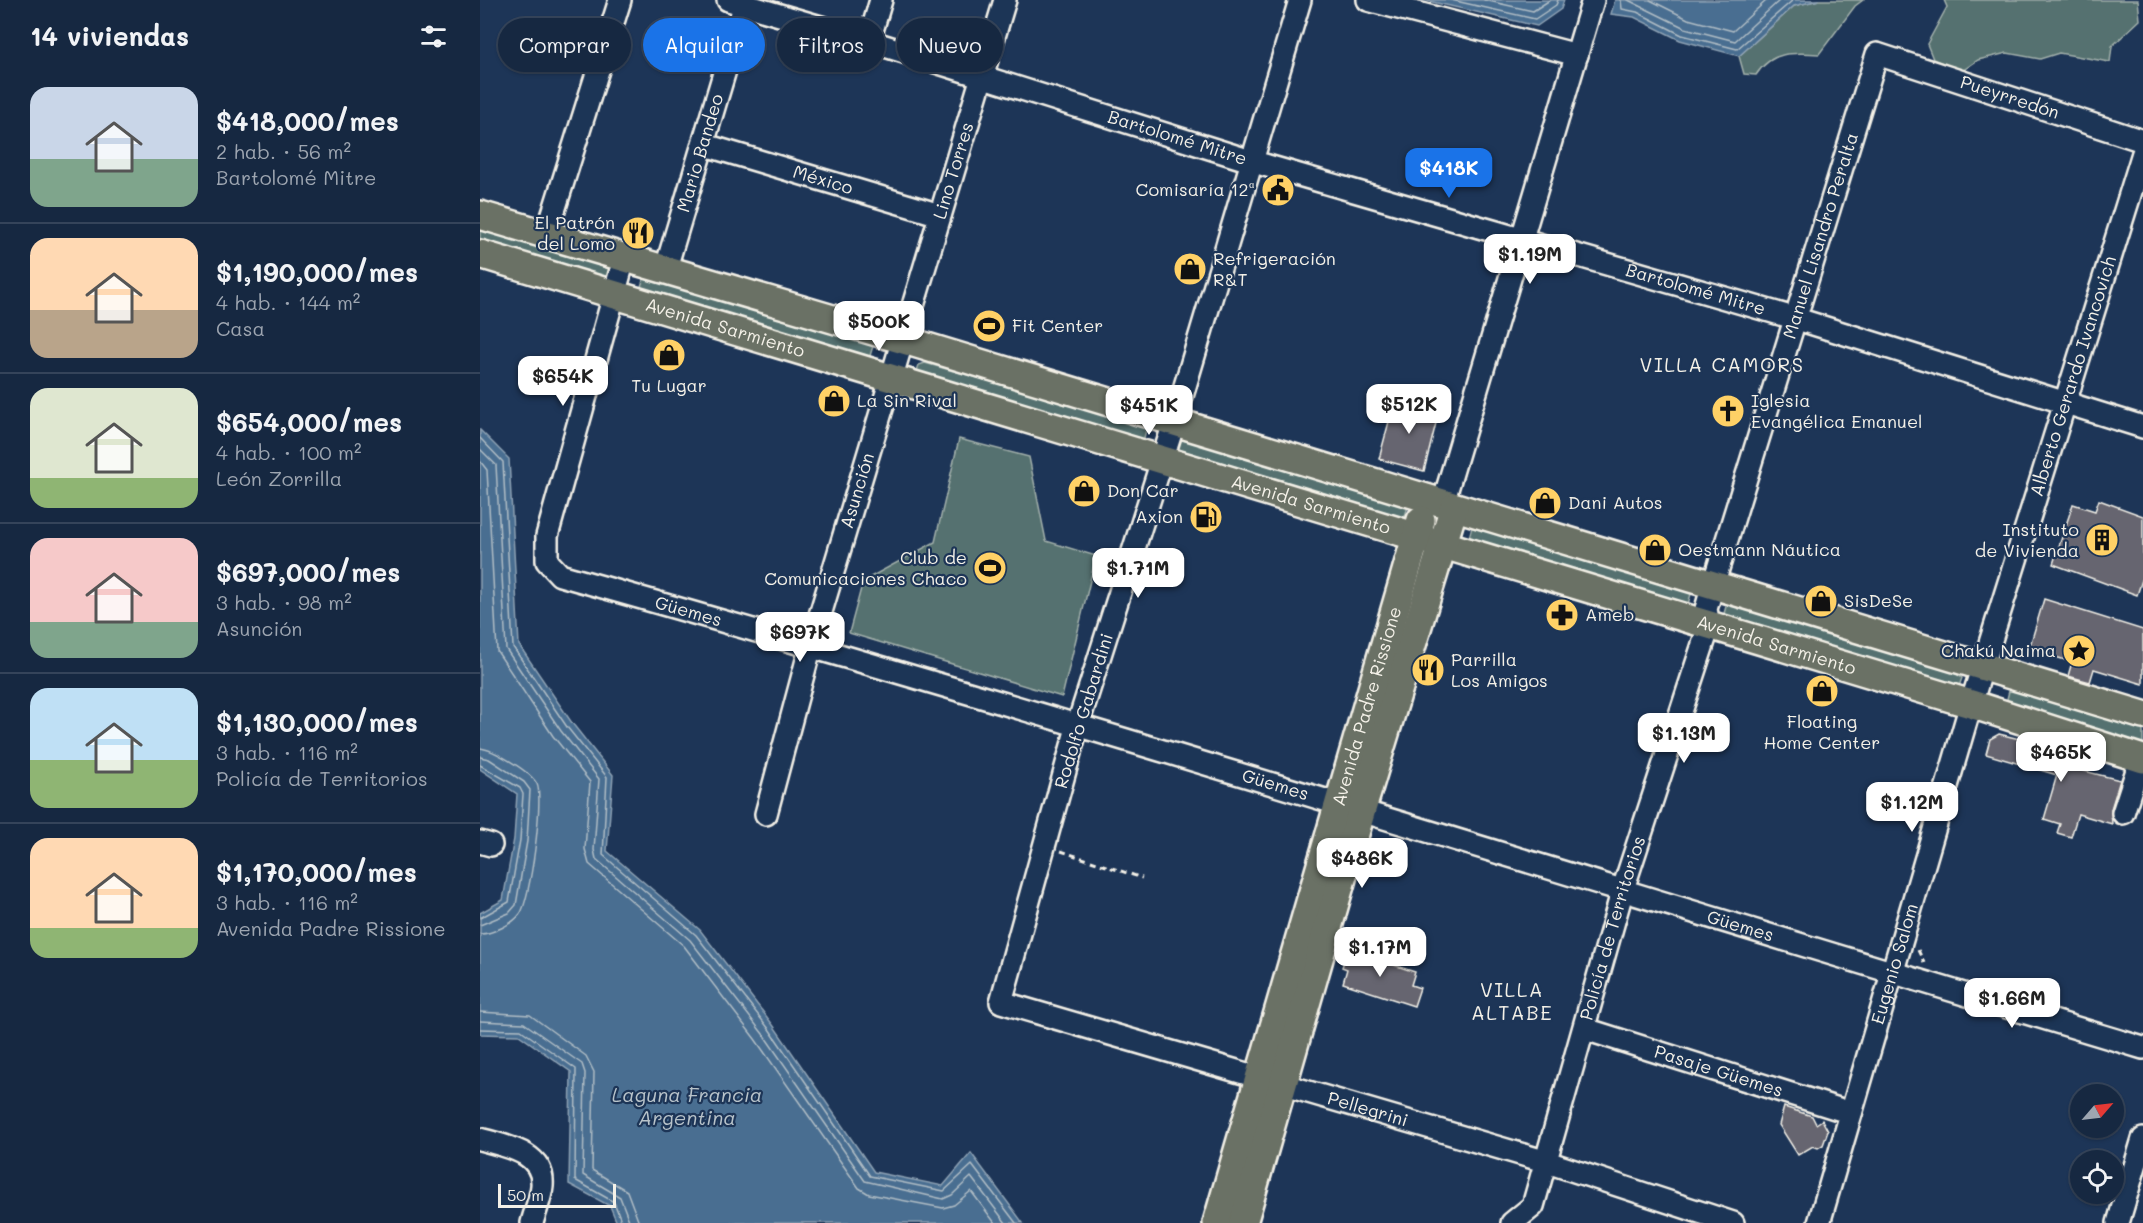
<!DOCTYPE html>
<html lang="es">
<head>
<meta charset="utf-8">
<style>
	:root { --surface:#162841; --page:#1f3048; --text:#f1f3f6; --muted:#9ea6b1; --line:#35445a; --accent:#1a73e8 }
	body { margin:0; font-family:Mali,sans-serif; background:var(--page); color:var(--text); height:100vh; display:flex; flex-direction:column; font-size:22px; white-space:nowrap }
	* { box-sizing:border-box; margin:0 }
	p { font-size:20px; color:var(--muted) }
	.icon { flex:none; width:33px; height:33px; fill:none; stroke:currentColor; stroke-width:2; stroke-linecap:round; stroke-linejoin:round }
	.map { position:relative; flex:1; overflow:hidden }
	.side { display:flex; flex-direction:column; background:var(--surface); width:480px }
	.side>* { flex:none }
	.hud { position:absolute; left:18px; top:18px; width:570px; height:54px; display:flex; gap:12px }
	.needle { width:39px; rotate:62deg }
	.tools { position:absolute; left:1590px; top:1084px; display:grid; gap:12px }
	.tools a { display:grid; place-items:center; width:54px; height:54px; border-radius:50%; background:var(--surface); box-shadow:0 2px 4px #0004,0 0 0 2px var(--line); font-size:30px }
	.scale { position:absolute; left:18px; bottom:15px; width:118px; box-sizing:border-box; padding-left:6px; border:3px solid #f4f1e8; border-top:0; font-size:16px; line-height:21px; white-space:nowrap; color:#f4f1e8; -webkit-text-stroke:4px #1d3557; paint-order:stroke }
	.price { position:absolute; translate:-50% -51px; padding:0 14px; border-radius:12px; background:#fff; color:#222; font-size:20px; line-height:39px; filter:drop-shadow(0 2px 3px #0008) }
	.price::after { content:''; position:absolute; left:50%; top:36px; width:18px; height:14px; margin-left:-9px; background:inherit; clip-path:polygon(0 0,100% 0,50% 100%) }
	.price.active { background:var(--accent); color:#fff }
	ul { padding:0; list-style:none }
	li { display:flex; align-items:center; gap:18px; height:150px; padding:0 30px }
	li+li { border-top:2px solid var(--line) }
	li span { display:grid; place-items:center; flex:none; width:168px; height:120px; border-radius:18px; color:#555 }
	li>.icon { margin-inline-start:auto }
	span .icon { width:72px; height:72px; fill:#fffc; stroke-width:1 }
	li b { font-size:26px }
	h2 { display:flex; justify-content:space-between; align-items:center; height:72px; padding:0 30px; font-size:26px }
	.tag { padding:0 21px; border-radius:27px; background:var(--surface); box-shadow:0 2px 4px #0004,0 0 0 2px var(--line); font-size:21px; line-height:54px }
	.tag.active { background:var(--accent); color:#fff }
	main { display:flex; flex:1; min-height:0 }
	.map>svg:first-child { display:block }
	.green { fill:#54716f; stroke:#a4b1ac; stroke-width:1.5 }
	.water { fill:#4a6e91; stroke:#8ea2b4; stroke-width:1.5 }
	.lines { fill:none; stroke-linecap:round; stroke-linejoin:round }
	.shore { stroke:#b0bdc5; stroke-width:1.5 }
	.building { fill:#666570; stroke:#f4f1e8; stroke-width:1.5 }
	.minor-casing { stroke:#f4f1e8; stroke-width:26 }
	.major-casing { stroke:#f4f1e8; stroke-width:32 }
	.path { stroke:#f4f1e8; stroke-width:3; stroke-dasharray:6 4.5; stroke-linecap:butt }
	.minor { stroke:#1d3557; stroke-width:21 }
	.major { stroke:#6b7165; stroke-width:27 }
	.labels { text-anchor:middle; stroke-width:4.5; stroke-linejoin:round; paint-order:stroke }
	.street-label { font-size:18px; fill:#f4f1e8; stroke:#1d3557 }
	.poi-label { font-size:18px; fill:#f4f1e8; stroke:#1d3557; text-anchor:start }
	.neighbourhood-label { font-size:20px; letter-spacing:1.5px; fill:#f4f1e8; stroke:#1d3557 }
	.water-label { font-size:20px; font-style:italic; fill:#b8c3ca; stroke:#1d3557 }
</style>
</head>
<body>
<main>
<section class="side">
<h2>14 viviendas<svg class="icon" aria-label="filters" viewBox="0 0 24 24"><path d="M4 7h16M4 17h16"/><circle cx="9" cy="7" r="2"/><circle cx="15" cy="17" r="2"/></svg></h2>
<ul>
<li><span style="background:linear-gradient(#c9d6e8 60%,#7fa58c 0)"><svg class="icon" aria-label="home" viewBox="0 0 24 24"><path d="M3 11l9-7 9 7M6 9v11h12V9"/></svg></span><div><b>$418,000/mes</b><p>2 hab. · 56 m²</p><p>Bartolomé Mitre</p></div></li>
<li><span style="background:linear-gradient(#ffd9b3 60%,#b9a48a 0)"><svg class="icon" aria-label="home" viewBox="0 0 24 24"><path d="M3 11l9-7 9 7M6 9v11h12V9"/></svg></span><div><b>$1,190,000/mes</b><p>4 hab. · 144 m²</p><p>Casa</p></div></li>
<li><span style="background:linear-gradient(#dfe7d0 75%,#8fb573 0)"><svg class="icon" aria-label="home" viewBox="0 0 24 24"><path d="M3 11l9-7 9 7M6 9v11h12V9"/></svg></span><div><b>$654,000/mes</b><p>4 hab. · 100 m²</p><p>León Zorrilla</p></div></li>
<li><span style="background:linear-gradient(#f6c9c9 70%,#7fa58c 0)"><svg class="icon" aria-label="home" viewBox="0 0 24 24"><path d="M3 11l9-7 9 7M6 9v11h12V9"/></svg></span><div><b>$697,000/mes</b><p>3 hab. · 98 m²</p><p>Asunción</p></div></li>
<li><span style="background:linear-gradient(#bfe0f5 60%,#8fb573 0)"><svg class="icon" aria-label="home" viewBox="0 0 24 24"><path d="M3 11l9-7 9 7M6 9v11h12V9"/></svg></span><div><b>$1,130,000/mes</b><p>3 hab. · 116 m²</p><p>Policía de Territorios</p></div></li>
<li><span style="background:linear-gradient(#ffd9b3 75%,#8fb573 0)"><svg class="icon" aria-label="home" viewBox="0 0 24 24"><path d="M3 11l9-7 9 7M6 9v11h12V9"/></svg></span><div><b>$1,170,000/mes</b><p>3 hab. · 116 m²</p><p>Avenida Padre Rissione</p></div></li>
</ul>
</section>
<div class="map">
<svg width="1663" height="1223" viewBox="0 0 1663 1223">
	<rect width="100%" height="100%" fill="#1d3557"/>
	<filter id="ink" filterUnits="userSpaceOnUse"><feTurbulence type="fractalNoise" baseFrequency=".0167" numOctaves="2"/><feDisplacementMap in="SourceGraphic" scale="12" xChannelSelector="R" yChannelSelector="G"/><feConvolveMatrix kernelMatrix="1 2 1 2 8 2 1 2 1" color-interpolation-filters="sRGB"/></filter>
	<g filter="url(#ink)">
		<g class="green">
			<path d="M1339 0H1383L1375 6 1339 54C1313 52 1291 51 1276 75L1264 74 1259 56 1314 6Z"/>
			<path d="M1464 0H1658L1660 20 1632 46 1630 62 1579 53 1560 59 1527 53 1498 60 1482 71 1453 59 1447 44 1467 7Z"/>
			<path d="M0 224 133 265 127 285 0 246Z"/>
			<path d="M166 271 394 343 387 365 159 293Z"/>
			<path d="M445 363 662 424 666 430 663 442 435 376 439 365Z"/>
			<path d="M701 433 929 503 923 523 695 453Z"/>
			<path d="M479 439 549 457 566 541 616 556 582 697 369 633 383 581 455 542Z"/>
			<path d="M993 523 1213 588 1206 610 987 545Z"/>
			<path d="M1248 599 1467 667 1482 678 1478 689 1242 621Z"/>
			<path d="M1534 689 1663 726V749L1526 703 1529 691Z"/>
		</g>
		<g class="water">
			<path d="M944 0H1084L1081 9 1057 26Z"/>
			<path d="M1135 0H1339L1314 6 1259 56 1200 40 1154 17 1131 14Z"/>
			<path d="M0 430 29 459 39 645 92 723 133 775 127 851 220 930 293 1025 394 1172 463 1186 491 1153 543 1223H137L130 1206 89 1184 91 1072 39 1035 0 1034V913L23 900 34 839 37 794 0 769Z"/>
		</g>
		<g class="lines">
			<g class="shore">
				<path d="M971 0 1055 19 1076 5 1078 0"/>
				<path d="M1004 0 1053 11 1070 0"/>
				<path d="M1141 0 1142 9 1157 12 1202 35 1257 49 1313 0"/>
				<path d="M1148 0 1205 28 1255 41 1300 0"/>
				<path d="M1170 0 1208 19 1253 31 1287 0"/>
				<path d="M0 438 23 462 33 647 87 727 127 777 123 855 216 935 289 1029 390 1176 464 1191 492 1165 536 1223"/>
				<path d="M0 449 16 465 26 649 81 731 119 779 114 850 116 859 210 940 283 1034 385 1181 463 1199 472 1195 491 1177 526 1223"/>
				<path d="M0 461 7 470 17 651 73 736 110 782 105 849 109 864 204 946 275 1039 379 1188 389 1194 463 1208 474 1205 491 1191 515 1223"/>
				<path d="M0 748C13 749 51 772 57 784 64 798 50 902 40 914 33 924 12 934 0 934"/>
				<path d="M0 757 9 759 44 782 50 790 47 841 36 905 29 913 0 925"/>
				<path d="M0 765 40 788 43 794 40 840 29 902 0 918"/>
				<path d="M0 1012 50 1015 106 1056 114 1072 112 1170 147 1191 159 1223"/>
				<path d="M0 1021 44 1023 102 1064 105 1073 103 1175 140 1197 150 1223"/>
				<path d="M0 1029 41 1030 96 1069 95 1180 134 1202 142 1223"/>
			</g>
		</g>
		<g class="building">
			<path d="M915 399 959 411 944 471 899 459Z"/>
			<path d="M1619 500 1663 516V577L1657 595 1573 564 1593 504 1615 511Z"/>
			<path d="M1564 599 1663 630V684L1614 669 1610 682 1588 676 1592 662 1549 649Z"/>
			<path d="M1519 734 1581 749 1580 765 1640 780 1631 809 1632 824 1598 814 1591 837 1577 833 1580 824 1564 819 1577 775 1506 754 1510 739Z"/>
			<path d="M868 950 935 972 931 985 940 988 934 1006 863 983 867 969 862 967Z"/>
			<path d="M1304 1107 1332 1116 1336 1124 1342 1120 1348 1131 1343 1145 1338 1148 1333 1146 1318 1155 1299 1125Z"/>
		</g>
		<g class="lines">
			<g class="minor-casing">
				<g id="minor">
					<path id="s1" d="M248 0 389 41 774 162 1314 318 1663 427"/>
					<path id="s2" d="M820 0 694 423 598 724 521 1002 1064 1161 1253 1223"/>
					<path d="M888 0 1097 55"/>
					<path d="M389 41 401 0"/>
					<path id="s3" d="M225 145 460 215"/>
					<path d="M66 236 140 0"/>
					<path id="s4" d="M144 259 67 536V561L80 575C610 724 1135 890 1663 1048"/>
					<path id="s5" d="M185 271 266 0"/>
					<path d="M963 503 1113 0"/>
					<path d="M1643 813 1661 758"/>
					<path id="s6" d="M286 814 331 645 525 0"/>
					<path d="M0 842 11 845"/>
					<path id="s7" d="M1105 1029 1371 1113"/>
					<path d="M0 1139C25 1146 65 1152 62 1186 61 1198 55 1211 52 1223"/>
					<path id="s8" d="M1032 1223 1053 1206 1143 889 1229 626 1226 609 1233 585 1397 54 1663 141"/>
					<path id="s9" d="M1339 1223 1491 704 1663 153"/>
					<path d="M1638 1223 1663 1139"/>
				</g>
			</g>
			<g class="major-casing">
				<g id="major">
					<path d="M0 215 424 340 1663 715"/>
					<path id="s10" d="M0 254 1491 704 1663 759"/>
					<path id="s11" d="M737 1223 941 520"/>
					<path d="M763 1223 882 809 974 507"/>
				</g>
			</g>
			<g class="path">
				<path d="M581 851 662 878"/>
				<path d="M1438 950 1444 963"/>
			</g>
			<use href="#minor" class="minor"/>
			<use href="#major" class="major"/>
		</g>
	</g>
	<defs>
		<g id="civic-disc" transform="scale(1.725)"><circle r="9.5" fill="#ffd166" stroke="#1d3557"/><path d="M-.6-6.5H3V-4.5H.6V-3L4-1V1h2V6H-6V1h2V-1L-.6-3ZM-1.2 2.5V6h2.4V2.5Z" fill="#111"/></g>
		<g id="restaurant-disc" transform="scale(1.725)"><circle r="9.5" fill="#ffd166" stroke="#1d3557"/><path d="M-5-6h1v4h1v-4h1v4h1v-4h1v5L-1.5 .5V6h-2V.5L-5-1ZM5-6V6H3V1.5H1.5Q1.5-4 5-6Z" fill="#111"/></g>
		<g id="shop-disc" transform="scale(1.725)"><circle r="9.5" fill="#ffd166" stroke="#1d3557"/><path d="M-5-2.5h2.3a2.7 3.5 0 0 1 5.4 0H5L5.5 6h-11ZM-1.5-2.5h3a1.5 2.3 0 0 0-3 0Z" fill="#111"/></g>
		<g id="stadium-disc" transform="scale(1.725)"><circle r="9.5" fill="#ffd166" stroke="#1d3557"/><path d="M0-5a6.5 5 0 1 0 0 10a6.5 5 0 1 0 0-10ZM-3.5-1.8h7v3.6h-7Z" fill="#111"/></g>
		<g id="church-disc" transform="scale(1.725)"><circle r="9.5" fill="#ffd166" stroke="#1d3557"/><path d="M-1.2-6h2.4v3.5h3.3v2.4h-3.3V6h-2.4V-.1h-3.3v-2.4h3.3Z" fill="#111"/></g>
		<g id="fuel-disc" transform="scale(1.725)"><circle r="9.5" fill="#ffd166" stroke="#1d3557"/><path d="M-5.5-6h7V0h2V4h1.3V-2.5L3-4.5l.8-.8L6-3V5H2.5V1h-1V6h-7ZM-4.2-4.7v3.2H.2V-4.7Z" fill="#111"/></g>
		<g id="building-disc" transform="scale(1.725)"><circle r="9.5" fill="#ffd166" stroke="#1d3557"/><path d="M-4-6H4V6H1V3H-1V6H-4ZM-2.5-4.3h1.7v1.8h-1.7ZM.8-4.3h1.7v1.8H.8ZM-2.5-1h1.7V.8h-1.7ZM.8-1h1.7V.8H.8Z" fill="#111"/></g>
		<g id="pharmacy-disc" transform="scale(1.725)"><circle r="9.5" fill="#ffd166" stroke="#1d3557"/><path d="M-2-6h4v4h4v4h-4v4h-4v-4h-4v-4h4Z" fill="#111"/></g>
		<g id="sight-disc" transform="scale(1.725)"><circle r="9.5" fill="#ffd166" stroke="#1d3557"/><path d="M0-6L1.8-2.2L6-1.7L2.9 1.2L3.7 5.4L0 3.3L-3.7 5.4L-2.9 1.2L-6-1.7L-1.8-2.2Z" fill="#111"/></g>
	</defs>
	<g fill-rule="evenodd">
		<use href="#civic-disc" x="798" y="190"/>
		<use href="#restaurant-disc" x="158" y="233"/>
		<use href="#shop-disc" x="710" y="269"/>
		<use href="#stadium-disc" x="509" y="326"/>
		<use href="#shop-disc" x="189" y="355"/>
		<use href="#shop-disc" x="354" y="401"/>
		<use href="#church-disc" x="1248" y="411"/>
		<use href="#shop-disc" x="604" y="491"/>
		<use href="#shop-disc" x="1065" y="503"/>
		<use href="#fuel-disc" x="726" y="517"/>
		<use href="#building-disc" x="1622" y="540"/>
		<use href="#shop-disc" x="1175" y="550"/>
		<use href="#stadium-disc" x="510" y="568"/>
		<use href="#shop-disc" x="1341" y="601"/>
		<use href="#pharmacy-disc" x="1082" y="615"/>
		<use href="#sight-disc" x="1599" y="651"/>
		<use href="#restaurant-disc" x="948" y="670"/>
		<use href="#shop-disc" x="1342" y="691"/>
	</g>
	<g class="labels">
		<g class="street-label">
			<text dy="6" stroke="none"><textPath href="#s8" startOffset="1371">Pueyrredón</textPath></text>
			<text dy="6" stroke="none"><textPath href="#s1" startOffset="470">Bartolomé Mitre</textPath></text>
			<text dy="6" stroke="none"><textPath href="#s5" startOffset="123">Mario Bandeo</textPath></text>
			<text dy="6" stroke="none"><textPath href="#s6" startOffset="670">Lino Torres</textPath></text>
			<text dy="6" stroke="none"><textPath href="#s3" startOffset="123">México</textPath></text>
			<text dy="6" stroke="none"><textPath href="#s8" startOffset="1041">Manuel Lisandro Peralta</textPath></text>
			<text dy="6" stroke="none"><textPath href="#s1" startOffset="1010">Bartolomé Mitre</textPath></text>
			<text dy="6" stroke="none"><textPath href="#s10" startOffset="256">Avenida Sarmiento</textPath></text>
			<text dy="6" stroke="none"><textPath href="#s9" startOffset="884">Alberto Gerardo Ivancovich</textPath></text>
			<text dy="6" stroke="none"><textPath href="#s6" startOffset="336">Asunción</textPath></text>
			<text dy="6" stroke="none"><textPath href="#s10" startOffset="868">Avenida Sarmiento</textPath></text>
			<text dy="6" stroke="none"><textPath href="#s4" startOffset="465">Güemes</textPath></text>
			<text dy="6" stroke="none"><textPath href="#s10" startOffset="1354">Avenida Sarmiento</textPath></text>
			<text dy="6" stroke="none"><textPath href="#s11" startOffset="538">Avenida Padre Rissione</textPath></text>
			<text transform="translate(604 711) rotate(-73)" y="6">Rodolfo Gabardini</text>
			<text dy="6" stroke="none"><textPath href="#s4" startOffset="1077">Güemes</textPath></text>
			<text dy="6" stroke="none"><textPath href="#s4" startOffset="1563">Güemes</textPath></text>
			<text dy="6" stroke="none"><textPath href="#s8" startOffset="316">Policía de Territorios</textPath></text>
			<text dy="6" stroke="none"><textPath href="#s9" startOffset="270">Eugenio Salom</textPath></text>
			<text dy="6" stroke="none"><textPath href="#s7" startOffset="140">Pasaje Güemes</textPath></text>
			<text dy="6" stroke="none"><textPath href="#s2" startOffset="1428">Pellegrini</textPath></text>
		</g>
		<g class="poi-label">
			<text x="775" y="196" text-anchor="end">Comisaría 12ª</text>
			<text x="135" y="229" text-anchor="end">El Patrón<tspan x="135" dy="21">del Lomo</tspan></text>
			<text x="733" y="265">Refrigeración<tspan x="733" dy="21">R&amp;T</tspan></text>
			<text x="532" y="332">Fit Center</text>
			<text x="189" y="392" text-anchor="middle">Tu Lugar</text>
			<text x="377" y="407">La Sin Rival</text>
			<text x="1271" y="407">Iglesia<tspan x="1271" dy="21">Evangélica Emanuel</tspan></text>
			<text x="627" y="497">Don Car</text>
			<text x="1088" y="509">Dani Autos</text>
			<text x="703" y="523" text-anchor="end">Axion</text>
			<text x="1599" y="536" text-anchor="end">Instituto<tspan x="1599" dy="21">de Vivienda</tspan></text>
			<text x="1198" y="556">Oestmann Náutica</text>
			<text x="487" y="564" text-anchor="end">Club de<tspan x="487" dy="21">Comunicaciones Chaco</tspan></text>
			<text x="1364" y="607">SisDeSe</text>
			<text x="1105" y="621">Ameb</text>
			<text x="1576" y="657" text-anchor="end">Chakú Naima</text>
			<text x="971" y="666">Parrilla<tspan x="971" dy="21">Los Amigos</tspan></text>
			<text x="1342" y="728" text-anchor="middle">Floating<tspan x="1342" dy="21">Home Center</tspan></text>
		</g>
		<g class="neighbourhood-label">
			<text x="1242" y="372">VILLA CAMORS</text>
			<text x="1032" y="997">VILLA<tspan x="1032" dy="23">ALTABE</tspan></text>
		</g>
		<g class="water-label">
			<text x="207" y="1102">Laguna Francia<tspan x="207" dy="23">Argentina</tspan></text>
		</g>
	</g>
</svg>
<div class="tools">
<a><svg class="needle" viewBox="-14 -14 28 28"><path d="M0-13l5 13h-10z" fill="#e53935"/><path d="M0 13l5-13h-10z" fill="#9ea6b1"/></svg></a>
<a><svg class="icon" aria-label="locate" viewBox="0 0 24 24"><circle cx="12" cy="12" r="6"/><path d="M12 2v4M12 18v4M2 12h4M18 12h4"/></svg></a>
</div>
<div class="scale">50 m</div>
<b class="price active" style="left:969px;top:199px">$418K</b>
<b class="price" style="left:1050px;top:285px">$1.19M</b>
<b class="price" style="left:399px;top:352px">$500K</b>
<b class="price" style="left:83px;top:407px">$654K</b>
<b class="price" style="left:929px;top:435px">$512K</b>
<b class="price" style="left:669px;top:436px">$451K</b>
<b class="price" style="left:658px;top:599px">$1.71M</b>
<b class="price" style="left:320px;top:663px">$697K</b>
<b class="price" style="left:1204px;top:764px">$1.13M</b>
<b class="price" style="left:1581px;top:783px">$465K</b>
<b class="price" style="left:1432px;top:833px">$1.12M</b>
<b class="price" style="left:882px;top:889px">$486K</b>
<b class="price" style="left:900px;top:978px">$1.17M</b>
<b class="price" style="left:1532px;top:1029px">$1.66M</b>
<div class="hud">
<a class="tag">Comprar</a>
<a class="tag active">Alquilar</a>
<a class="tag">Filtros</a>
<a class="tag">Nuevo</a>
</div>
</div>
</main>
</body>
</html>
